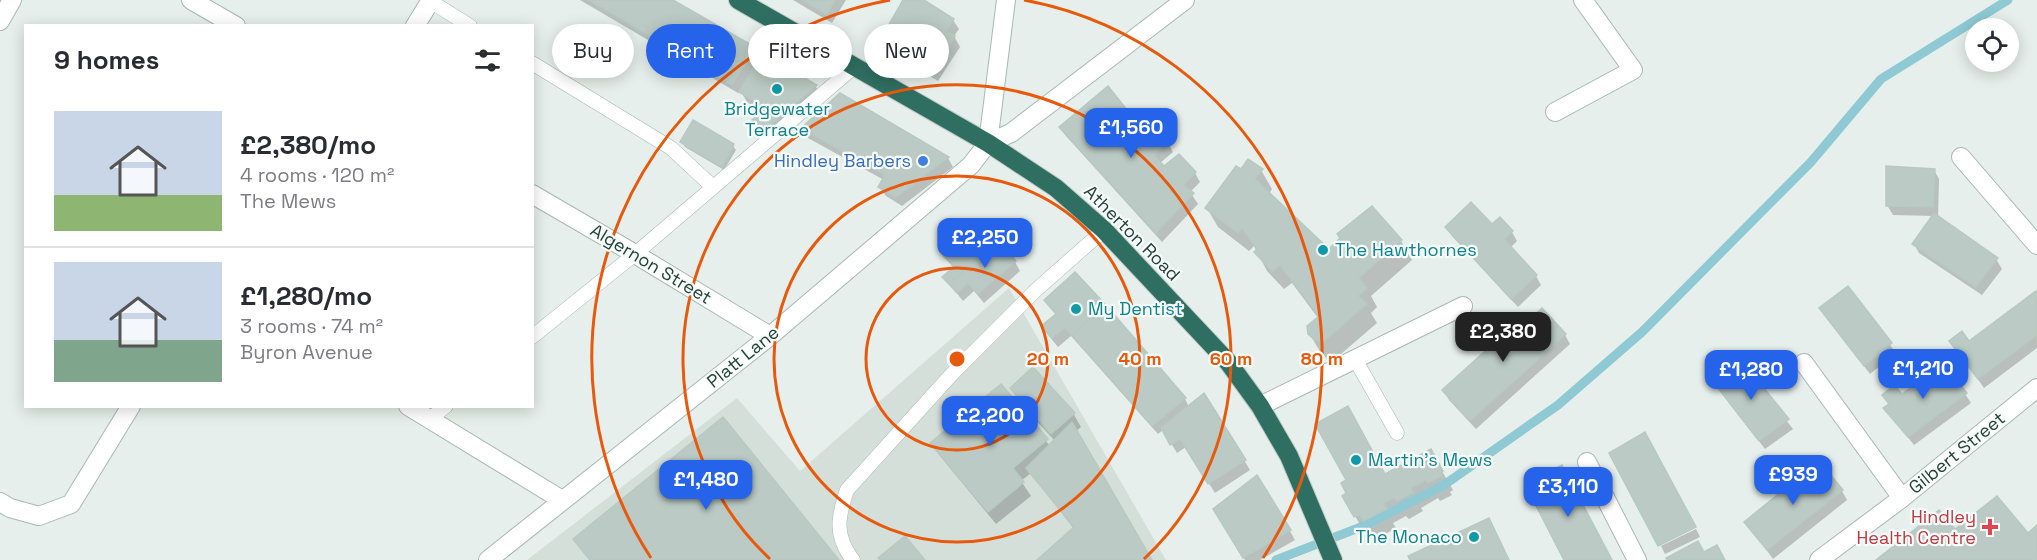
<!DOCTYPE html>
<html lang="en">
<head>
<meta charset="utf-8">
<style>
	:root { --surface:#fff; --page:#f7f7f7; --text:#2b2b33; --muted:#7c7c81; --line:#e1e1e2; --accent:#2563eb }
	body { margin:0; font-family:"Space Grotesk",sans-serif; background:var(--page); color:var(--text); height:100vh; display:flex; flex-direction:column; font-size:22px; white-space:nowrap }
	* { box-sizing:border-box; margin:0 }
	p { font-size:20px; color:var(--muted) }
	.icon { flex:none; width:33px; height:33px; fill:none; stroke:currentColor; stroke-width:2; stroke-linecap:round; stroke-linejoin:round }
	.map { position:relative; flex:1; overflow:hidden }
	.details { position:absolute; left:24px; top:24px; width:510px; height:384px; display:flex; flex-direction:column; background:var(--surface); border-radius:0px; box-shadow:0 3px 15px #0003 }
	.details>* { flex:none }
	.banner { position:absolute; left:552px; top:24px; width:570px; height:54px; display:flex; gap:12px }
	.tools { position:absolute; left:1965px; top:18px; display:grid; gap:12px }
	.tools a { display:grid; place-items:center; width:54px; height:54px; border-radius:50%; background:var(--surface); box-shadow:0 3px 15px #0003; font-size:30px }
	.price { position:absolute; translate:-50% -51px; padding:0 14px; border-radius:12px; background:var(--accent); color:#fff; font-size:20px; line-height:39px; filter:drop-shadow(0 2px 3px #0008) }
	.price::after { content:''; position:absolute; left:50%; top:36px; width:18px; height:14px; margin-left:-9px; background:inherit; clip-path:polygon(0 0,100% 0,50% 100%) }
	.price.selected { background:#222; color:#fff }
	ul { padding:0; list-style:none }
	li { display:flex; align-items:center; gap:18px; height:150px; padding:0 30px }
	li+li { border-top:2px solid var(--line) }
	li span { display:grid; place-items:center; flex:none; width:168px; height:120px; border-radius:0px; color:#555 }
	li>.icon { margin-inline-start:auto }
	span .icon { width:72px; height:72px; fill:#fffc; stroke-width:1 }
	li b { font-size:26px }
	h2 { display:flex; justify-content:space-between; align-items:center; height:72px; padding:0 30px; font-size:26px }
	.tag { padding:0 21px; border-radius:27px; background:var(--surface); box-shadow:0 3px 15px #0003; font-size:21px; line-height:54px }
	.tag.selected { background:var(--accent); color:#fff }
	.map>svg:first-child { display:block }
	.built { fill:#d4dfda }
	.shadow { fill:#0003 }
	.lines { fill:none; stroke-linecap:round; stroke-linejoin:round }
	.stream { stroke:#8ec9d4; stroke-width:9 }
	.building { fill:#bbcac4; stroke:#b8c9c2; stroke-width:1.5 }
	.lane-casing { stroke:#a8b8b2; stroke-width:15 }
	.street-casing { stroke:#a8b8b2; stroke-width:20 }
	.highway-casing { stroke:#c2cac8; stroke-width:20 }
	.lane { stroke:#fff; stroke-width:14 }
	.street { stroke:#fff; stroke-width:18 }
	.highway { stroke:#2f6f62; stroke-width:18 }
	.ring { fill:none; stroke:#e8590c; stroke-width:3 }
	.culture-dot { fill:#0f9aa8; stroke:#f7fbf9; stroke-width:2 }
	.shop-dot { fill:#3f7fe0; stroke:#f7fbf9; stroke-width:2 }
	.health-dot { fill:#e0444e; stroke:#f7fbf9; stroke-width:2 }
	.labels { text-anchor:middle; stroke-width:4.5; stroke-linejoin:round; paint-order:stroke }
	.culture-label { font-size:18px; fill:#0d838f; stroke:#f7fbf9; text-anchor:start }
	.shop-label { font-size:18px; fill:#366cbe; stroke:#f7fbf9; text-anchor:end }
	.street-label { font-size:18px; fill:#24423a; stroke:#f7fbf9 }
	.health-label { font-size:18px; fill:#be3a42; stroke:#f7fbf9; text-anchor:end }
	.centre { fill:#e8590c; stroke:#f7fbf9; stroke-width:3 }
	.ring-label { font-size:18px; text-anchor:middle; font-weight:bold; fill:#e8590c; stroke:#f7fbf9; stroke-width:4.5; stroke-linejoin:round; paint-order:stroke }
</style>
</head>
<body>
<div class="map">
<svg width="2037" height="560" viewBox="0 0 2037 560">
	<rect width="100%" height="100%" fill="#e6efeb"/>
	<path class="built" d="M1009 288 1166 560H527L737 398 800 471Z"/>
	<g class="shadow">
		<path d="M580 0H670L754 48 760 59 763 55 816 87 821 96 770 138 759 129 754 120 764 112 747 102 740 90 738 93Z"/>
		<path d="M793 0H846L832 23Z"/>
		<path d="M904 0H921L953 20 959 29 954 36 960 47 938 81 886 51 881 42Z"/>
		<path d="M840 95 948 158 953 167 902 206 886 196 880 187 884 180 808 138 803 129Z"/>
		<path d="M1133 119 1139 131 1168 143 1173 152 1160 163 1164 168 1195 173 1200 182 1190 192 1198 204 1162 242 1066 136 1061 127Z"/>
		<path d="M694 122 733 146 736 150 724 170 685 147 682 142Z"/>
		<path d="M1261 170 1272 189 1269 194 1329 251 1401 241 1412 260 1371 296 1377 307 1371 313 1377 323 1334 360 1327 359 1321 353 1309 333 1318 318 1292 283 1284 289 1267 271 1254 246 1249 251 1218 227 1207 208 1241 171Z"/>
		<path d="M1934 170 1939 179 1938 218 1996 259 2002 269 1982 295 1919 253 1914 244 1934 216 1893 215 1887 205Z"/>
		<path d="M1447 227 1512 232 1517 241 1510 248 1536 276 1541 285 1518 307 1452 236Z"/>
		<path d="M945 255 1015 262 1020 271 984 303 974 291 963 301 944 277 954 269Z"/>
		<path d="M1848 288 1896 353 1870 374 1820 308Z"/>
		<path d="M2036 293 2037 348 1984 388 1951 341 1969 343Z"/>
		<path d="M1046 300 1185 399 1189 407 1204 395 1250 470 1215 493 1186 447 1177 453 1163 430 1158 434 1071 336 1058 347 1049 336 1043 327 1056 315Z"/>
		<path d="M1529 322 1565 335 1570 344 1476 429 1449 400 1444 391Z"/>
		<path d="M1742 363 1793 429 1765 449 1722 393Z"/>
		<path d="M1001 386 1050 446 1055 441 1019 402 1012 388 1073 413 1081 427 1076 431 1151 560H1039L1074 529 1031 473 1021 481 1031 496 996 524 940 456 932 443Z"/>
		<path d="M1965 394 1971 403 1914 445 1885 408 1902 396Z"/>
		<path d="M1430 451 1453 490 1450 492 1452 495 1440 501 1438 498 1421 508 1423 511 1409 519 1406 516 1393 523 1396 528 1375 540 1371 533 1366 535 1355 516 1385 476Z"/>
		<path d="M1842 491 1847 500 1773 559 1746 522Z"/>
		<path d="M1215 509 1290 531 1295 540 1260 560H1245Z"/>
		<path d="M1696 529 1700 537 1665 554 1661 546Z"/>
	</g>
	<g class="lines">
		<path class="stream" d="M1276 560 1366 525 1444 485 1558 405 1642 332 1811 162 1881 79 2008 0"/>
	</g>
	<g class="building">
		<path d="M589 0H673L755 47 732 85Z"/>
		<path d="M802 0H835L827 15Z"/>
		<path d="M903 0H924L954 19 946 31 955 36 932 73 879 42Z"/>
		<path d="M762 53 817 85 764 130 752 120 766 108 739 92Z"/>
		<path d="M1108 86 1134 119 1122 129 1129 137 1150 120 1169 142 1154 155 1164 166 1179 154 1196 172 1183 185 1194 193 1156 233 1059 127Z"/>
		<path d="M840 93 949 157 896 197 878 187 885 175 801 128Z"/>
		<path d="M693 120 734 144 722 167 680 142Z"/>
		<path d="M1248 159 1263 169 1255 179 1329 249 1340 238 1337 234 1372 206 1402 240 1359 278 1367 288 1358 296 1367 304 1323 342 1315 340 1308 334 1307 326 1319 316 1280 265 1272 271 1254 252 1257 249 1242 228 1238 233 1205 208 1236 166 1241 169Z"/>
		<path d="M1886 166 1935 169 1933 207 1886 206Z"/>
		<path d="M1471 202 1492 224 1500 217 1513 231 1504 239 1537 275 1511 299 1445 227Z"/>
		<path d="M1934 213 1998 258 1976 287 1912 244Z"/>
		<path d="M980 222 998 240 949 284 942 277 954 267 943 255Z"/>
		<path d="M998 240 1016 261 978 294 968 283 957 293 949 284Z"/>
		<path d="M1075 272 1105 304 1072 335 1065 328 1052 338 1041 326 1056 314 1044 300Z"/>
		<path d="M1848 286 1892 343 1864 366 1819 308Z"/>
		<path d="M2036 291 2037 335 1978 379 1949 341 1962 331 1969 341Z"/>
		<path d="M1105 304 1186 398 1152 426 1072 335Z"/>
		<path d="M1542 308 1566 334 1470 421 1442 390 1525 315 1529 320Z"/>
		<path d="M1742 361 1789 419 1759 441 1714 383Z"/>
		<path d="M1944 364 1967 393 1908 437 1883 408 1889 404 1882 395 1894 385 1902 394Z"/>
		<path d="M1033 367 1075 413 1051 434 1010 388Z"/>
		<path d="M1001 384 1048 439 1013 468 1024 482 988 512 930 443Z"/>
		<path d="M1204 393 1246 460 1208 484 1180 439 1170 445 1161 428Z"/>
		<path d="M1348 406 1385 474 1431 449 1443 471 1441 472 1442 476 1428 483 1426 480 1411 488 1413 492 1397 501 1394 498 1384 503 1387 509 1363 521 1359 514 1354 517 1342 496 1346 493 1341 483 1346 480 1315 424Z"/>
		<path d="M723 417 839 560H590L573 539Z"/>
		<path d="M1072 422 1152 560H1037L1074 527 1026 468Z"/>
		<path d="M1645 432 1696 527 1658 546 1609 453Z"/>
		<path d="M1819 461 1843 490 1767 550 1744 522Z"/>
		<path d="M1562 465 1612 560H1564L1530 494 1542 488 1537 478Z"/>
		<path d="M1257 475 1291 530 1243 558 1213 509Z"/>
		<path d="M1997 496 2028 533 2037 525V560H1876L1939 510 1955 529Z"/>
		<path d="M1489 518 1509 560H1410L1408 556Z"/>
		<path d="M905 536 925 560H880L878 558Z"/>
		<path d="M1698 541 1704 552 1717 545 1725 560H1667L1666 558Z"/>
	</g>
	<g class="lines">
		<g class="lane-casing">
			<g id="lane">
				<path d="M430 1 470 26"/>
				<path d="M532 63 671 148 713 187"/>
				<path d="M532 337 635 254 854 67"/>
				<path d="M1355 359 1397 433"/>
				<path d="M430 419 446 406"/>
				<path d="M853 560C834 536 838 517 847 490L951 375 1036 290 1104 230"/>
			</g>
		</g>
		<g class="street-casing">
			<g id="street">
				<path d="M191 0 236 26"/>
				<path d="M0 21 12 0"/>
				<path d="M415 26 431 0"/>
				<path d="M1555 112 1633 70 1583 0"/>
				<path d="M988 143 1006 0"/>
				<path d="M1961 157 2037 245"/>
				<path d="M532 194 635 254 770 336"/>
				<path d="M1804 363 1902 498"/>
				<path d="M408 406 562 500"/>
				<path d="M1260 406 1463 306"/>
				<path d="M1587 462 1637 560"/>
				<path d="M0 502 10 508 39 516 71 504 131 406"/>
				<path d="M488 560 770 336 971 165 988 143 1011 133 1185 0"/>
				<path d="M1819 560 1902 498 2037 388"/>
			</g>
		</g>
		<g class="highway-casing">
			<path id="highway" d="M738 0 988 143 1056 188 1104 230 1228 362 1260 406 1289 456 1333 560"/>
		</g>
		<use href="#lane" class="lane"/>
		<use href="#street" class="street"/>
		<use href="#highway" class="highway"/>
	</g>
	<g class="ring">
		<circle cx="957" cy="359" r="91"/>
		<circle cx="957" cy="359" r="183"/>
		<path d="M770 559A274 274 0 1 1 1144 559"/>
		<path d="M651 558A365 365 0 0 1 890 0M1024 0A365 365 0 0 1 1263 558"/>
	</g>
	<g class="culture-dot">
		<circle cx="777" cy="89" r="6"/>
		<circle cx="1323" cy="250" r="6"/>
		<circle cx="1076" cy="309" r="6"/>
		<circle cx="1356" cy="460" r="6"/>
		<circle cx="1474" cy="537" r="6"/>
	</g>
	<circle class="shop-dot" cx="923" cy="161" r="6"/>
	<path class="health-dot" d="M1987 518h6v6h6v6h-6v6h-6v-6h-6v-6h6z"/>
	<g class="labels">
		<g class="culture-label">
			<text x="777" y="115" text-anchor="middle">Bridgewater<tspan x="777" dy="21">Terrace</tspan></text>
			<text x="1335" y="256">The Hawthornes</text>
			<text x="1088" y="315">My Dentist</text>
			<text x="1368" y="466">Martin's Mews</text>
			<text x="1462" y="543" text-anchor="end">The Monaco</text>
		</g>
		<g class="shop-label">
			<text x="911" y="167">Hindley Barbers</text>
		</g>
		<g class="street-label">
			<text transform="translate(1132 233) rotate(45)" y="6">Atherton Road</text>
			<text transform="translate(651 264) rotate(31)" y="6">Algernon Street</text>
			<text transform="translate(743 357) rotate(-39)" y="6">Platt Lane</text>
			<text transform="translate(1957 453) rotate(-39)" y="6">Gilbert Street</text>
		</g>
		<g class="health-label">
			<text x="1976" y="523">Hindley<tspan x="1976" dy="21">Health Centre</tspan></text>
		</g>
	</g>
	<circle cx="957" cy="359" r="9" class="centre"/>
	<g class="ring-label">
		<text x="1048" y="365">20 m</text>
		<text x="1140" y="365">40 m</text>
		<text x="1231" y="365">60 m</text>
		<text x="1322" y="365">80 m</text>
	</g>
</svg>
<div class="tools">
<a><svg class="icon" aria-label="locate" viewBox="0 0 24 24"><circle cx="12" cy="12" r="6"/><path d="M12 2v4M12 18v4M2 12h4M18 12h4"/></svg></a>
</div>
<b class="price" style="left:1131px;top:159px">£1,560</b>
<b class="price" style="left:985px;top:269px">£2,250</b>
<b class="price selected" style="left:1503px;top:363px">£2,380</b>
<b class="price" style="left:1923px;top:400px">£1,210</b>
<b class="price" style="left:1751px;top:401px">£1,280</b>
<b class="price" style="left:990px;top:447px">£2,200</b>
<b class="price" style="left:1793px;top:506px">£939</b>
<b class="price" style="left:706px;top:511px">£1,480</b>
<b class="price" style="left:1568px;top:518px">£3,110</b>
<div class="banner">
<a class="tag">Buy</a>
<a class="tag selected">Rent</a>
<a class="tag">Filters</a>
<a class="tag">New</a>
</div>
<section class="details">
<h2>9 homes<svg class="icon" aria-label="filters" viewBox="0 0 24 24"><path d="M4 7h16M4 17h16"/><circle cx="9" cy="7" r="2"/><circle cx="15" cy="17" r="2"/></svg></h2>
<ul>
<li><span style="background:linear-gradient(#c9d6e8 70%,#8fb573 0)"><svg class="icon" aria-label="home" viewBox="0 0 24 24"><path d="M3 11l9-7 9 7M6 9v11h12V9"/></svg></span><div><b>£2,380/mo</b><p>4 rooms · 120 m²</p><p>The Mews</p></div></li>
<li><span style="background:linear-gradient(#c9d6e8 65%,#7fa58c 0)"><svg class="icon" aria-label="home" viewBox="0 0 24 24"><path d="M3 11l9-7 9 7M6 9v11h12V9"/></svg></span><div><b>£1,280/mo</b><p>3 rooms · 74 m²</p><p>Byron Avenue</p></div></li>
</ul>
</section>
</div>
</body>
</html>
